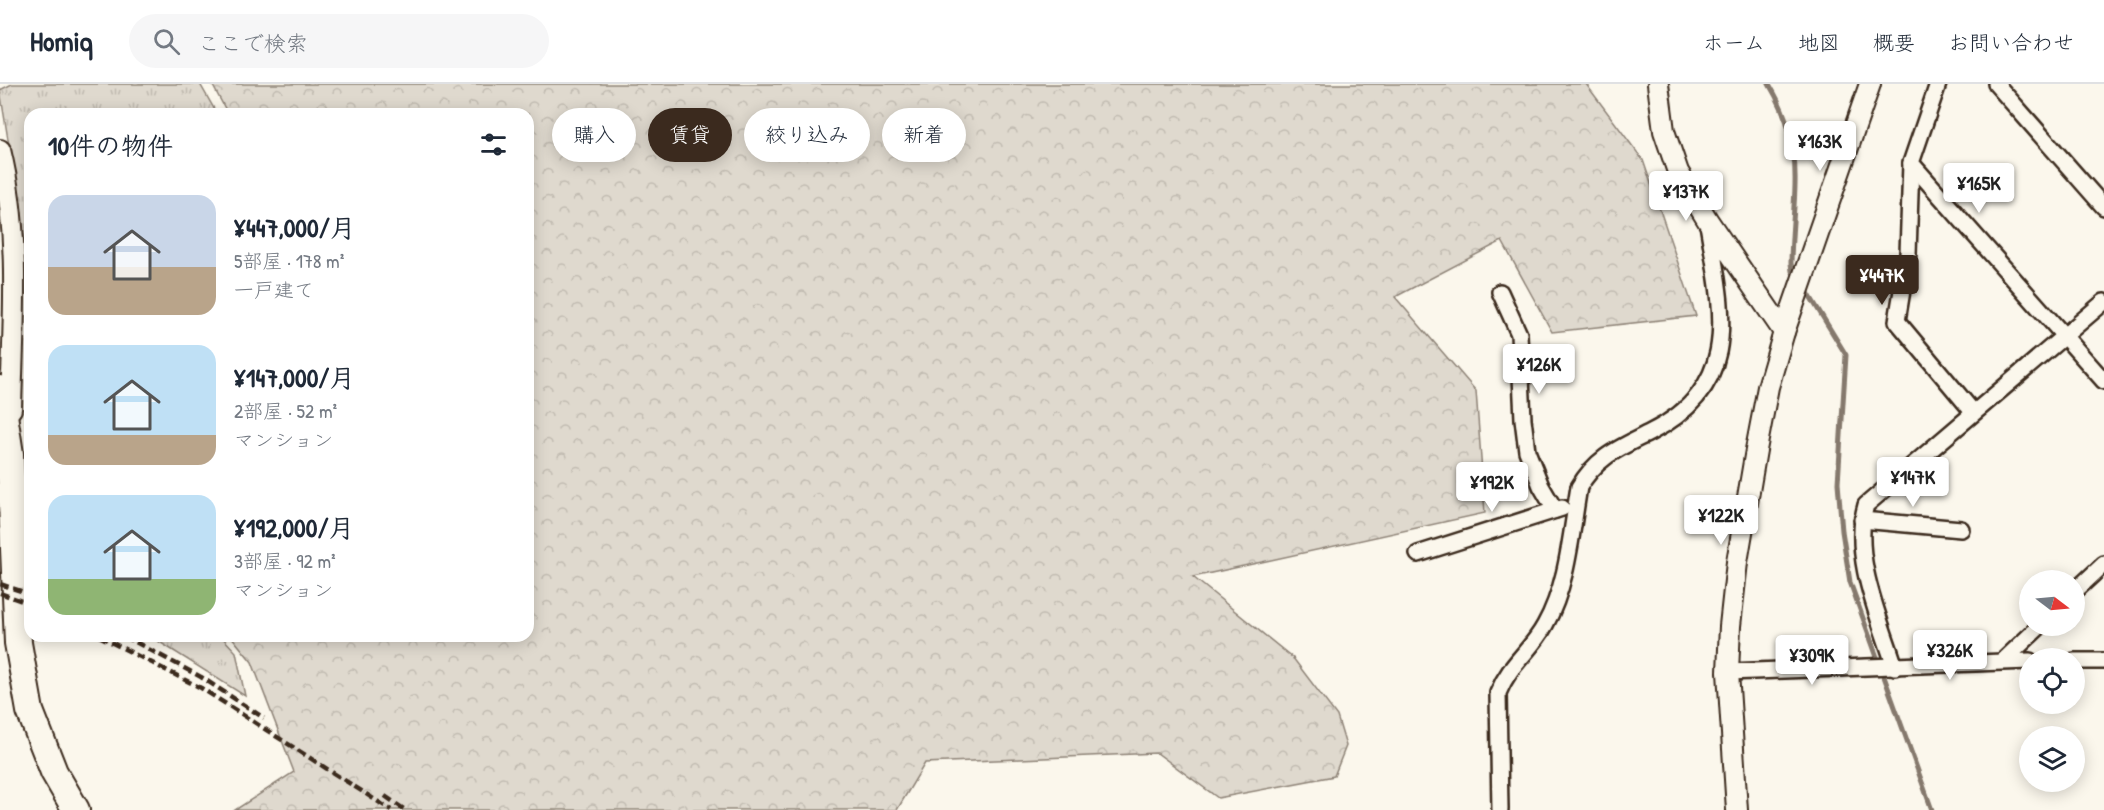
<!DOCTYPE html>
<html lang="ja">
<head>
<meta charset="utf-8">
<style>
	:root { --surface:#fff; --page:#f6f6f7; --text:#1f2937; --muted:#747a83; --line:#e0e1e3; --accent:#3b2a1e }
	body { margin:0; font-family:"Patrick Hand","Klee One",sans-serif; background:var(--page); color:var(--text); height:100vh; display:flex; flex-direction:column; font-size:22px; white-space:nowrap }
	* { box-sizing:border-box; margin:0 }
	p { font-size:20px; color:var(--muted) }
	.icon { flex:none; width:33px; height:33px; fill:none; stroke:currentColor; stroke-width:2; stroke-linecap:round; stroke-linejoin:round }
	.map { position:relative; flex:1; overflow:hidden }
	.panel { position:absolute; left:24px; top:24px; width:510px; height:534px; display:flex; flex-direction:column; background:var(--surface); border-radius:18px; box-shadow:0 3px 15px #0003 }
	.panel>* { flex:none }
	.banner { position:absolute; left:552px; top:24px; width:570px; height:54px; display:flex; gap:12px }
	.needle { width:39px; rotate:106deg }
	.tools { position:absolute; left:2019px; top:486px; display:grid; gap:12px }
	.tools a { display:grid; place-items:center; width:66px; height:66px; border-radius:50%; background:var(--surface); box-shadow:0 3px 15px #0003; font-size:30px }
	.price { position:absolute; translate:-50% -51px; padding:0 14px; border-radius:6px; background:#fff; color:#222; font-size:20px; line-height:39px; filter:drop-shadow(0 2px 3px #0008) }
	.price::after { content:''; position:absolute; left:50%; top:36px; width:18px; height:14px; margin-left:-9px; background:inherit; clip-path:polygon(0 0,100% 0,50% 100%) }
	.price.selected { background:var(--accent); color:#fff }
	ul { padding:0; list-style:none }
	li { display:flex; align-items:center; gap:18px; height:150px; padding:0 24px }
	li span { display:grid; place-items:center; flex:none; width:168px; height:120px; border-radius:18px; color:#555 }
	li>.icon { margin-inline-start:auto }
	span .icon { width:72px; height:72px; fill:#fffc; stroke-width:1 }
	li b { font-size:26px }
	h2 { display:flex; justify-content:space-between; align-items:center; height:72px; padding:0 24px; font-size:26px }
	.chip { padding:0 21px; border-radius:27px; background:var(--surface); box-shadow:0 3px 15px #0003; font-size:21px; line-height:54px }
	.chip.selected { background:var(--accent); color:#fff }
	header { display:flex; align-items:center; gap:36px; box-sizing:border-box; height:84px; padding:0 30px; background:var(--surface); border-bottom:2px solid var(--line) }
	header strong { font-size:28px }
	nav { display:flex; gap:33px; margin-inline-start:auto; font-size:21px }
	.search { width:420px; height:54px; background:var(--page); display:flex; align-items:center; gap:15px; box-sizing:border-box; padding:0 21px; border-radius:33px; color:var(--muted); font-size:22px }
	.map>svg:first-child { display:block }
	.grass { fill:url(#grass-tufts); stroke:#8d8276; stroke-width:1.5 }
	.forest { fill:url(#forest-crowns); stroke:#8d8276; stroke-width:1.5 }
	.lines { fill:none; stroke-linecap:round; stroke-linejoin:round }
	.stream { stroke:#85796d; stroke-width:5 }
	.minor-casing { stroke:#3b2a1e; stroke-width:20 }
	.tertiary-casing { stroke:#3b2a1e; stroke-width:24 }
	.trunk-casing { stroke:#3b2a1e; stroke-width:30 }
	.minor { stroke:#fbf7ec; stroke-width:15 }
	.tertiary { stroke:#fbf7ec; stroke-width:20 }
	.trunk { stroke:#fbf7ec; stroke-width:26 }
	.rail { stroke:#3b2a1e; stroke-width:4.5; stroke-dasharray:9 4.5; stroke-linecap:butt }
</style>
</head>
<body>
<header>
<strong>Homiq</strong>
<div class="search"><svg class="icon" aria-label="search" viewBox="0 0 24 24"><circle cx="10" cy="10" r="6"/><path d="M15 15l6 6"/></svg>ここで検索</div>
<nav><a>ホーム</a><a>地図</a><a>概要</a><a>お問い合わせ</a></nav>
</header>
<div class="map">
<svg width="2104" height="726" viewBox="0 0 2104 726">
	<defs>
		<pattern id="grass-tufts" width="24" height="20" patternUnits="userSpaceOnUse" patternTransform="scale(1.5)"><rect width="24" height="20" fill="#dfd9ce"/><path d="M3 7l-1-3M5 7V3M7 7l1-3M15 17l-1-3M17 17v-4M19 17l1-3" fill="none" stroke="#c0bab0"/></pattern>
		<pattern id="forest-crowns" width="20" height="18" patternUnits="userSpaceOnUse" patternTransform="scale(1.5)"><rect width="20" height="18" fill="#dfd9ce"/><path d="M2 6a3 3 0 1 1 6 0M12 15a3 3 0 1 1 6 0" fill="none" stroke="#c0bab0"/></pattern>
	</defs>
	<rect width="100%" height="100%" fill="#fbf7ec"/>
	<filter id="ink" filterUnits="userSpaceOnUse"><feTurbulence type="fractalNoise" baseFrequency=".0167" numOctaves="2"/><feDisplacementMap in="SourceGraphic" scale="12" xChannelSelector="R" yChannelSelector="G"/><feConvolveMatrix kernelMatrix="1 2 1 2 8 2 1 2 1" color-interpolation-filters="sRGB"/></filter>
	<g filter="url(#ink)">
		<g class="grass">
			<path d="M12 0H200L217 30H30V275L29 185 0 6Z"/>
			<path d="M150 552H221L236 568 245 612Z"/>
		</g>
		<path class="forest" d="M212 0H1586L1643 76 1696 232 1552 248 1502 157 1395 213 1476 307 1485 429 1193 493 1293 574 1337 632 1346 662 1334 692 1218 714 1157 669 925 679 897 726H235L294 688 252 578 231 552H528V30H228Z"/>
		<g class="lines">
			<g class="stream">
				<path d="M1769 0C1808 64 1792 110 1791 179L1792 187 1798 195"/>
				<path d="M1805 204 1846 271 1838 399 1842 447 1850 498 1932 726"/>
			</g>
			<g class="minor-casing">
				<g id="minor">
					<path d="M1938 0 1911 79 2104 297"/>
					<path d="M1996 0 2104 123"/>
					<path d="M1911 79 1908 170 1897 237 1973 328"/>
					<path d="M1500 208 1519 250 1523 335 1527 367 1541 402 1555 426"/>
					<path d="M1862 436 1961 445"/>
					<path d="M1418 470 1562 424"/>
					<path d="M2074 508 2104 480"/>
					<path d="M2003 577 2040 542"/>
					<path d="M2074 577H2104"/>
					<path d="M1895 583C1880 535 1851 472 1866 421L2104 218"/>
					<path d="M1728 588 2030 577"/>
					<path d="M1500 726 1498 609C1510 579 1531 567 1545 541 1568 500 1571 449 1579 403 1597 372 1620 364 1651 348 1744 300 1722 226 1708 140"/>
				</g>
			</g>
			<g class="tertiary-casing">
				<g id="tertiary">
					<path d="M1658 0 1664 47 1678 88 1708 137 1784 248"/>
					<path d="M0 66C21 150 13 239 11 325"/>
					<path d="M1737 726 1728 588 1730 542 1737 478 1756 366 1768 303 1784 248 1870 0"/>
				</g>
			</g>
			<g class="trunk-casing">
				<path id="trunk" d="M0 305 10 370 18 559 30 627 54 688 76 726"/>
			</g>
			<use href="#minor" class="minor"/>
			<use href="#tertiary" class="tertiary"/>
			<use href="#trunk" class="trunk"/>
			<g class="rail">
				<path d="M0 500 30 510"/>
				<path d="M0 509 30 520"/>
				<path d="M99 552 201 604 391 726"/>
				<path d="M124 552 201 593 264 634"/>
				<path d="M385 712 405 726"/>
			</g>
		</g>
	</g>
</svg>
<div class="tools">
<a><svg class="needle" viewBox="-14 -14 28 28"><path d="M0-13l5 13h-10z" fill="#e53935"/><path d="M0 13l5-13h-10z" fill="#747a83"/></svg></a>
<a><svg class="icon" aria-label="locate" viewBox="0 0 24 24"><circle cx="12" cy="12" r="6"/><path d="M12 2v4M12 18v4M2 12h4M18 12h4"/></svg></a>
<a><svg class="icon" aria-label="layers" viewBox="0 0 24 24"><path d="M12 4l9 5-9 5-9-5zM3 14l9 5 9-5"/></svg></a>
</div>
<b class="price" style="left:1820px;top:88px">¥163K</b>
<b class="price" style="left:1979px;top:130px">¥165K</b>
<b class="price" style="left:1686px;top:138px">¥137K</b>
<b class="price selected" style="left:1882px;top:222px">¥447K</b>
<b class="price" style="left:1539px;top:311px">¥126K</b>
<b class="price" style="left:1913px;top:424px">¥147K</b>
<b class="price" style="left:1492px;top:429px">¥192K</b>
<b class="price" style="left:1721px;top:462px">¥122K</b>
<b class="price" style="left:1950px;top:597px">¥326K</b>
<b class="price" style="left:1812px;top:602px">¥309K</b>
<div class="banner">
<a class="chip">購入</a>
<a class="chip selected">賃貸</a>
<a class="chip">絞り込み</a>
<a class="chip">新着</a>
</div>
<section class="panel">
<h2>10件の物件<svg class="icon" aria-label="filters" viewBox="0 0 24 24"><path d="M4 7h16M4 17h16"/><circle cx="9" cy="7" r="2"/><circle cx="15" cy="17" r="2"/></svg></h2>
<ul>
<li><span style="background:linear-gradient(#c9d6e8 60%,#b9a48a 0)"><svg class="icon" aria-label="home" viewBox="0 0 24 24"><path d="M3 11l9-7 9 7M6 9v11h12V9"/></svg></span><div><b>¥447,000/月</b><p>5部屋 · 178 m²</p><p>一戸建て</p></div></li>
<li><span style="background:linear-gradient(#bfe0f5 75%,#b9a48a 0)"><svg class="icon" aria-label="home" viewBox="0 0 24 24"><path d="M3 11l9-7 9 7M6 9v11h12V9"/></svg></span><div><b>¥147,000/月</b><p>2部屋 · 52 m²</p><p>マンション</p></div></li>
<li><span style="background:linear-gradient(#bfe0f5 70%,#8fb573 0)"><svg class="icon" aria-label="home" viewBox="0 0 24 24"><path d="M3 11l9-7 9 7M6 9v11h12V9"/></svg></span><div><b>¥192,000/月</b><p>3部屋 · 92 m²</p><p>マンション</p></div></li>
</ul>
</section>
</div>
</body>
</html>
